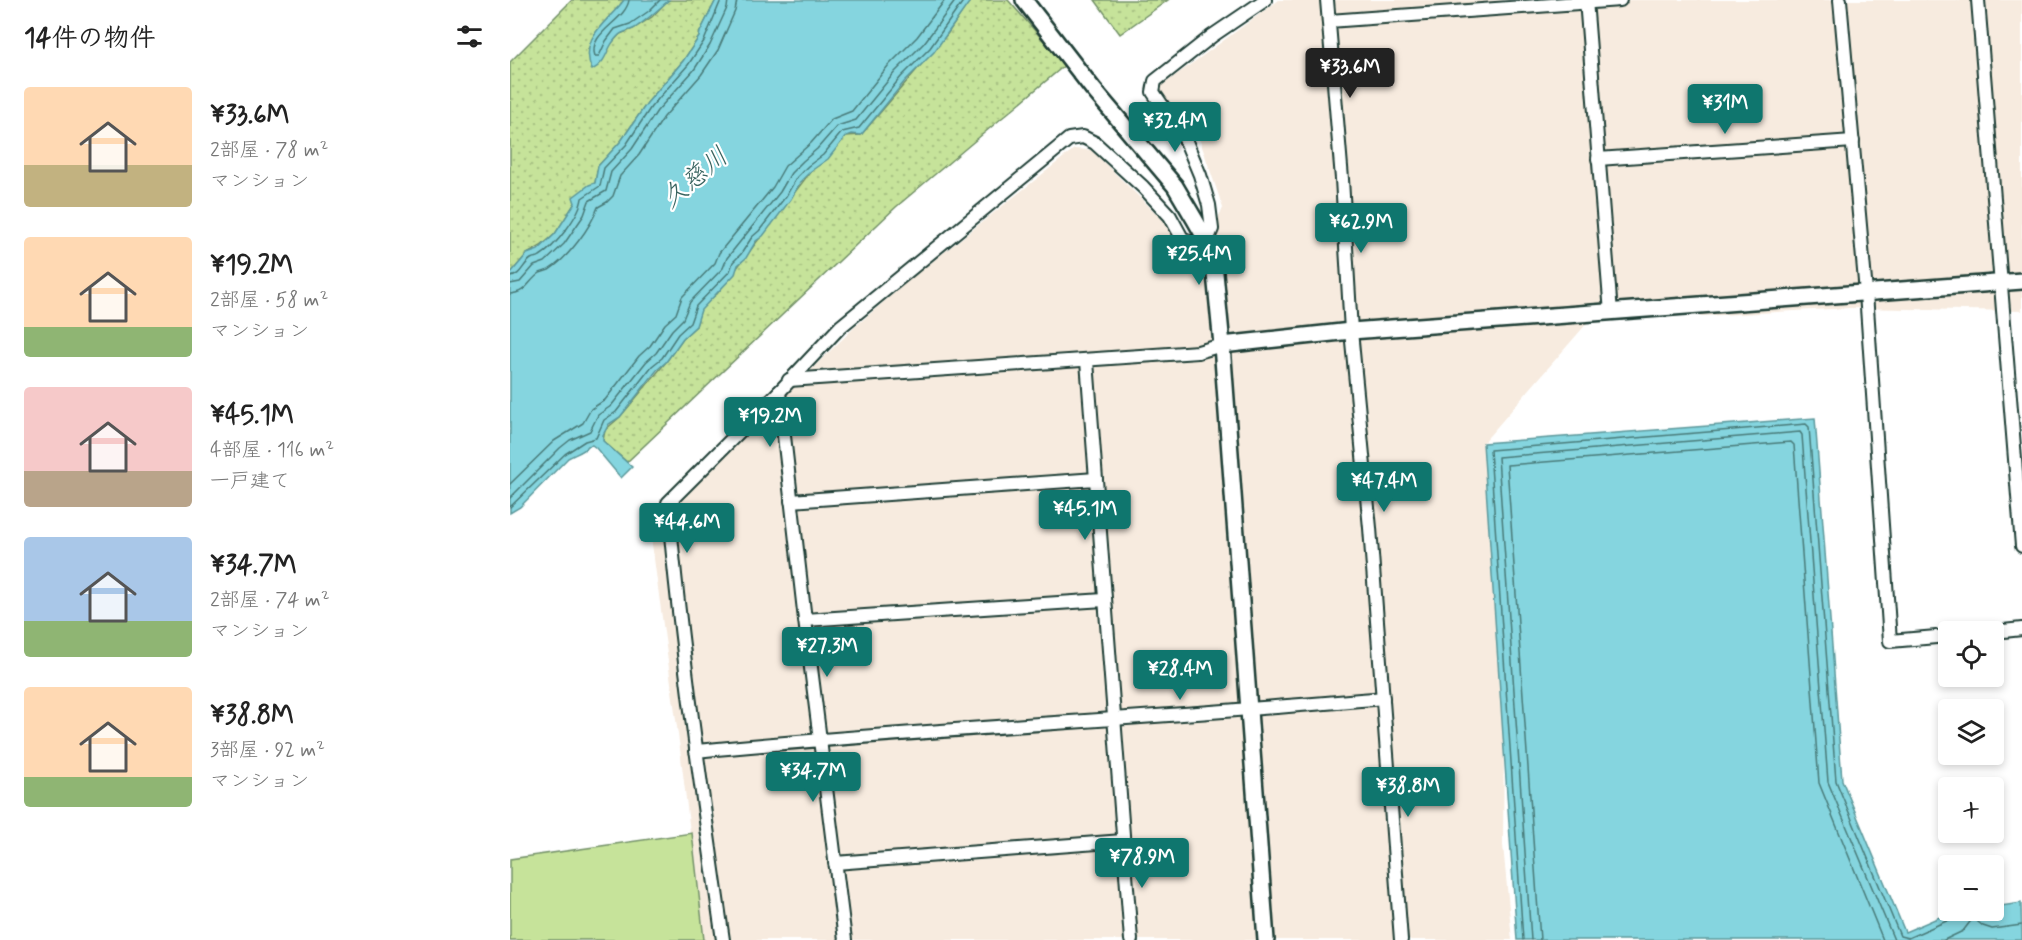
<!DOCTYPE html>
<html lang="ja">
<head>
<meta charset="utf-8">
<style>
	:root { --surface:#fff; --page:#f6f6f6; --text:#222; --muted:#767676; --accent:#0f766e }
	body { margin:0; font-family:Mynerve,"Klee One",sans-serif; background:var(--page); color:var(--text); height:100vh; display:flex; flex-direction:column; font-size:22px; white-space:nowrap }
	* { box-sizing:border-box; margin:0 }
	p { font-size:20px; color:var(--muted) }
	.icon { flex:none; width:33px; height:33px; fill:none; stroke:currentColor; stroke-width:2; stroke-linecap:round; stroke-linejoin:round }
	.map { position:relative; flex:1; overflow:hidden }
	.details { display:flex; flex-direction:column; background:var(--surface); width:510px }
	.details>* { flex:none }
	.controls { position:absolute; left:1428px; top:621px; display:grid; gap:12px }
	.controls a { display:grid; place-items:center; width:66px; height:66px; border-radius:6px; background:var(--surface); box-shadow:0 3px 9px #0003; font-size:30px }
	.price { position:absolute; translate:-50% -51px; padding:0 14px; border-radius:6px; background:var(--accent); color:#fff; font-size:20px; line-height:39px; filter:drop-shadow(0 2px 3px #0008) }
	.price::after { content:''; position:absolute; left:50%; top:36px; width:18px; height:14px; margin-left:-9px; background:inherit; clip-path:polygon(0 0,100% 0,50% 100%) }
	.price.current { background:#222; color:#fff }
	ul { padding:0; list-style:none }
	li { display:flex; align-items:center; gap:18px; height:150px; padding:0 24px }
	li span { display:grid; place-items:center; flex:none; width:168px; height:120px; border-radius:6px; color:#555 }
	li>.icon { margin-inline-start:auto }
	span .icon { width:72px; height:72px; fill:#fffc; stroke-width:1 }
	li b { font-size:26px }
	h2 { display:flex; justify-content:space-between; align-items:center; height:72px; padding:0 24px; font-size:26px }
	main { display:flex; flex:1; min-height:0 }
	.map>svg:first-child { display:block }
	.built { fill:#f7ebdf }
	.grass { fill:url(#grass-dots); stroke:#729067; stroke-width:1.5 }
	.garden { fill:#c6e39a; stroke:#729067; stroke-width:1.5 }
	.water { fill:#85d5df; stroke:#5c989b; stroke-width:1.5 }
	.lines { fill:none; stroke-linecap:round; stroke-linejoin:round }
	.shore { stroke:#487a78; stroke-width:1.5 }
	.minor-casing { stroke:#1f3d34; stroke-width:16 }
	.tertiary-casing { stroke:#1f3d34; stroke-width:20 }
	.minor { stroke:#fff; stroke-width:12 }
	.tertiary { stroke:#fff; stroke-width:15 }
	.labels { text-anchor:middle; stroke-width:4.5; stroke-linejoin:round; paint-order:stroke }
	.water-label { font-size:26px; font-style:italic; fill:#38635f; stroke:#fff }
</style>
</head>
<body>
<main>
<section class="details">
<h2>14件の物件<svg class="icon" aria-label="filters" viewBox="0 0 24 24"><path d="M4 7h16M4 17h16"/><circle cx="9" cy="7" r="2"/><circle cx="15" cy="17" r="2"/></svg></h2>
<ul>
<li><span style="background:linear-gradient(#ffd9b3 65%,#c2b280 0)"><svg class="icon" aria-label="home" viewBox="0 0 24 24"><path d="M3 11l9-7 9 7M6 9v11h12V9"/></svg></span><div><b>¥33.6M</b><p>2部屋 · 78 m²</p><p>マンション</p></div></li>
<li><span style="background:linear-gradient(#ffd9b3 75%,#8fb573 0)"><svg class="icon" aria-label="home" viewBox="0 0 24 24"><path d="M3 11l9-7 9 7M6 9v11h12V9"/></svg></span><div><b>¥19.2M</b><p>2部屋 · 58 m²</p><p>マンション</p></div></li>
<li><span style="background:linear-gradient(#f6c9c9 70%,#b9a48a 0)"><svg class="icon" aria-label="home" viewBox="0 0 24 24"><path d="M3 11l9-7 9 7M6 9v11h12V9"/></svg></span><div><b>¥45.1M</b><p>4部屋 · 116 m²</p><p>一戸建て</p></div></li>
<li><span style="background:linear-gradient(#a9c7e8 70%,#8fb573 0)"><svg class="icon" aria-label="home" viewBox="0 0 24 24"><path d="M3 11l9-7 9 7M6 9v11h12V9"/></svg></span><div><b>¥34.7M</b><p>2部屋 · 74 m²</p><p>マンション</p></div></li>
<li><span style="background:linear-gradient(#ffd9b3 75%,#8fb573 0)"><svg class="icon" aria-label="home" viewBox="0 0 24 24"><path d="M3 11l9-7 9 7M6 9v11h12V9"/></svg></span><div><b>¥38.8M</b><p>3部屋 · 92 m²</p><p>マンション</p></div></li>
</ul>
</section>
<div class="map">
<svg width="1512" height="940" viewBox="0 0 1512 940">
	<defs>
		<pattern id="grass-dots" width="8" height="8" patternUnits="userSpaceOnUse" patternTransform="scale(1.5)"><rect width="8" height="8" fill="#c6e39a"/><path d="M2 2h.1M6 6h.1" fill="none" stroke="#aac485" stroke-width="1.8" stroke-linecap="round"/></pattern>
	</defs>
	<rect width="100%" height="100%" fill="#fff"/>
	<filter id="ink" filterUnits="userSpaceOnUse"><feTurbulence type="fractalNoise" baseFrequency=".0167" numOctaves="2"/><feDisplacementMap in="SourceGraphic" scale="12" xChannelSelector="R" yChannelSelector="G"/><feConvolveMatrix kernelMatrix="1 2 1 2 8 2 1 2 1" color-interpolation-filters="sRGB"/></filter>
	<g filter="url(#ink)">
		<path class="built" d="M769 0H1512V311L1340 308 1193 316 1092 306 973 443 994 734 993 845 1002 940H193L170 749 138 515 280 390 347 325 398 281 564 149 581 150 691 257 713 208 686 129 643 92Z"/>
		<g class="grass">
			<path d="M62 0H114L106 12 98 18 78 49 101 44 110 34 123 29 142 17 158 0H206L190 32 189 37 173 61 137 103 111 141 88 166 85 183 65 203 45 234 31 246 17 254 0 274V62Z"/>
			<path d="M460 0H498L555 65 386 207 117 462 93 441 95 430 110 417 156 362 173 338 186 326 190 310 199 300 207 294 301 171 336 136 351 135 438 33Z"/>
			<path d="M585 0H658L610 34Z"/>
		</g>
		<path class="garden" d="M182 833 194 940H0V859Z"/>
		<g class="water">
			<path d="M114 0H159C148 10 138 19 125 28 120 31 112 31 108 36 95 48 99 61 82 70 68 37 97 23 114 0Z"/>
			<path d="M206 0H461L424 52 395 81 351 135 341 134 336 136 318 159 301 171 291 181 281 199 253 236 246 241 236 258 228 265 225 274 191 310 186 326 173 338 156 362 147 370 110 417 99 424 93 435V441L122 467 111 478 86 448 82 445 78 446C74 452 65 454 58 458L10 507 0 513V274L17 254 28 250 45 234 65 203 63 197 79 185 85 183 88 166 111 141 137 103 173 61 189 37 190 32Z"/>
			<path d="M1305 418 1332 780 1395 932 1439 913 1457 910H1484V907L1511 903 1512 940H1007L973 443Z"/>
		</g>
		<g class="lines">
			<g class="shore">
				<path d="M119 0C116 21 77 33 85 56H89L96 41 105 29 120 24 139 11 150 0"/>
				<path d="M0 277C11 276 13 264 21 259 26 256 26 259 30 256 45 247 70 215 72 198L90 186 94 168 116 145 141 107 178 65 194 41 211 0"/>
				<path d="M0 284 10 282 24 266 35 262 54 244 74 215 79 201 96 191 101 172 122 149 147 111 184 70 200 45 217 8 218 0"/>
				<path d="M0 294C17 293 18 281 30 273 33 272 36 271 39 270 58 258 81 227 88 207L97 202 103 196 110 176 129 155 154 117 191 75 208 50 225 11 227 0"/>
				<path d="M0 484 44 441 73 423 81 409 95 400 129 356 140 346 155 324 166 314 172 297 205 263 209 253 263 187 275 166 301 143 322 119 342 111 378 66 407 37 435 0"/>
				<path d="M0 498 50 448 60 440 80 431 88 415 101 406 136 362 146 353 162 330 173 319 180 302 213 268 217 258 270 192 281 173 293 161 307 149 327 126 346 120 385 72 414 43 446 0"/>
				<path d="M0 507 55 454 75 441 86 438 94 420 106 412 142 366 152 358 168 334 180 323 186 306 220 271 223 262 231 254 242 237 249 231 276 196 287 177 298 166 313 155 332 132 349 128 391 77 420 48 454 0"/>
				<path d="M1013 940 980 450 1296 424 1299 427 1326 781 1390 936 1398 938 1441 919 1445 916V910"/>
				<path d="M1021 940 988 457 1290 432 1292 435 1318 782 1384 940"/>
				<path d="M1030 940 997 465 1281 442 1284 445 1309 783 1373 940"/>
				<path d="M1434 940 1453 931 1463 918 1473 926 1482 929 1512 925"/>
			</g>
			<g class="minor-casing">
				<g id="minor">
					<path d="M817 0 832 179 841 331 860 528 891 940"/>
					<path d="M1076 0 1101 313"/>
					<path d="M1330 0 1356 293 1380 641 1438 636"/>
					<path d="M1468 0 1512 546"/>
					<path d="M819 21 1110 0"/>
					<path d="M1088 159 1343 141"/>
					<path d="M577 361 621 940"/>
					<path d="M279 380 688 352 712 345"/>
					<path d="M269 392 295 620 335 940"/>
					<path d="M281 501 586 479"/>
					<path d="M295 620 594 600"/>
					<path d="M1484 632 1512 629"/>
					<path d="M186 751C414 729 644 719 873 698"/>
					<path d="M325 863 613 841"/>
					<path d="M213 940C192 795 171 649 158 503L269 392 330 327 559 139 573 137 585 143 633 187 660 216 672 238 684 244 697 241 702 229 699 205 690 175 675 139 643 92 645 81 702 36 755 0"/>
				</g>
			</g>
			<g class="tertiary-casing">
				<g id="tertiary">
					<path d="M514 0 583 89 665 186 685 220 697 241 704 263 712 345 756 940"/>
					<path d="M712 345 841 331 1512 281"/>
				</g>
			</g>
			<use href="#minor" class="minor"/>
			<use href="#tertiary" class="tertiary"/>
		</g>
	</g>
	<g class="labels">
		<g class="water-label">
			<text transform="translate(184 177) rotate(-40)" y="9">久慈川</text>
		</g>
	</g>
</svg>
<div class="controls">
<a><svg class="icon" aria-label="locate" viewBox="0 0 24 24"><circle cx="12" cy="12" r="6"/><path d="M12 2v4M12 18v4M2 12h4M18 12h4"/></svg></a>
<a><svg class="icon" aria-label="layers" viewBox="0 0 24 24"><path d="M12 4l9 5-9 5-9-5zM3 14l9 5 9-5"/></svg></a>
<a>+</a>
<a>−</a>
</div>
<b class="price current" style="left:840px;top:99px">¥33.6M</b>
<b class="price" style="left:1215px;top:135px">¥31M</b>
<b class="price" style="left:665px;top:153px">¥32.4M</b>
<b class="price" style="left:851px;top:254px">¥62.9M</b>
<b class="price" style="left:689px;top:286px">¥25.4M</b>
<b class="price" style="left:260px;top:448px">¥19.2M</b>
<b class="price" style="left:874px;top:513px">¥47.4M</b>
<b class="price" style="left:575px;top:541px">¥45.1M</b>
<b class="price" style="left:177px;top:554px">¥44.6M</b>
<b class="price" style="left:317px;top:678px">¥27.3M</b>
<b class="price" style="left:670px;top:701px">¥28.4M</b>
<b class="price" style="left:303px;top:803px">¥34.7M</b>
<b class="price" style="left:898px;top:818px">¥38.8M</b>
<b class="price" style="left:632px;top:889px">¥78.9M</b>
</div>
</main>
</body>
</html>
